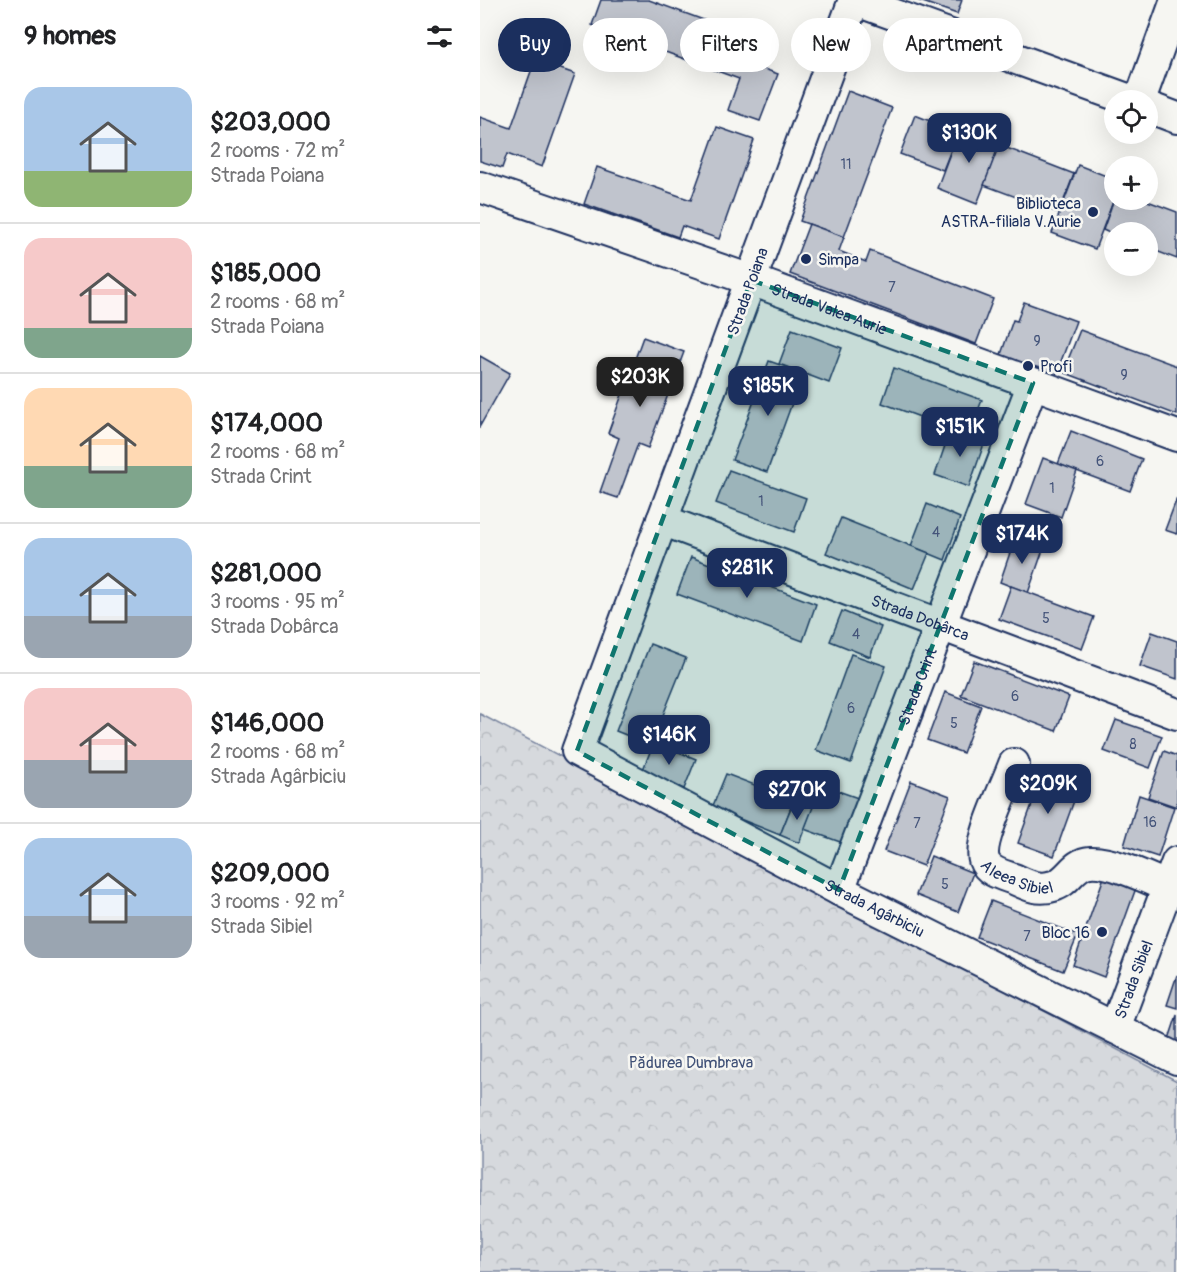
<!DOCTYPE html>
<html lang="en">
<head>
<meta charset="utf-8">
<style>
	:root { --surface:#fff; --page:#f6f6f6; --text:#202124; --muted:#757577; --line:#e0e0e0; --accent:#1b2f5e }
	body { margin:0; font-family:Pangolin,sans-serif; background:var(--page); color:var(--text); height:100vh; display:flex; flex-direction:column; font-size:22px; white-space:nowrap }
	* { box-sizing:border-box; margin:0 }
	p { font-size:20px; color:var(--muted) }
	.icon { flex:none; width:33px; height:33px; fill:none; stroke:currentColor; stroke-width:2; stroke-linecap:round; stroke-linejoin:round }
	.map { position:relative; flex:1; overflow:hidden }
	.details { display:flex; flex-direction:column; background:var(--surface); width:480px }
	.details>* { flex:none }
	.guide { position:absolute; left:18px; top:18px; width:570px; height:54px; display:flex; gap:12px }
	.tools { position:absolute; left:624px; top:90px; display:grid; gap:12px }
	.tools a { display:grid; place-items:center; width:54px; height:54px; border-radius:50%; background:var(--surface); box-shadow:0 6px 24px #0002; font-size:30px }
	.price { position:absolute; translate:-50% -51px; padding:0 14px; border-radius:12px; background:var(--accent); color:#fff; font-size:20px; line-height:39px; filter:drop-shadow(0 2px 3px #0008) }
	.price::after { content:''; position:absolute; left:50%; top:36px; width:18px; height:14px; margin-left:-9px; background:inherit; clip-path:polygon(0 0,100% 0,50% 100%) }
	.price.active { background:#222; color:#fff }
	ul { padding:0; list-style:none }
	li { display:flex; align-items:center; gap:18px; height:150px; padding:0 24px }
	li+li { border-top:2px solid var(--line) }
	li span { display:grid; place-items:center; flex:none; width:168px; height:120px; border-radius:18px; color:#555 }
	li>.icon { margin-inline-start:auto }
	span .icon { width:72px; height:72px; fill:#fffc; stroke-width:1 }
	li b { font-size:26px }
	h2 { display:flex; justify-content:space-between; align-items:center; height:72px; padding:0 24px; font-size:26px }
	.tag { padding:0 21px; border-radius:27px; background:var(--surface); box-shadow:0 6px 24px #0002; font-size:21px; line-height:54px }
	.tag.active { background:var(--accent); color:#fff }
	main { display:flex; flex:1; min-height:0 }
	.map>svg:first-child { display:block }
	.forest { fill:url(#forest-crowns); stroke:#78849e; stroke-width:1.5 }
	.building { fill:#c0c4cd; stroke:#1b2f5e; stroke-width:1.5 }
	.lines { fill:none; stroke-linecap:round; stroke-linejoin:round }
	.minor-casing { stroke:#1b2f5e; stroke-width:34 }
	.minor { stroke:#f6f6f2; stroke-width:30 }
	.marked { fill:#0f766e; fill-opacity:0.2; stroke:#0f766e; stroke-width:4.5; stroke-dasharray:12 8; stroke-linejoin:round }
	.poi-dot { fill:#1b2f5e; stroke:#f6f6f2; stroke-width:2 }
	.labels { text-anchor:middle; stroke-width:5; stroke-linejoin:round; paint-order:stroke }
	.number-label { font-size:14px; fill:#44547a }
	.poi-label { font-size:16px; fill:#1b2f5e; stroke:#f6f6f2; text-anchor:end }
	.street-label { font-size:16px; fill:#1b2f5e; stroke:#f6f6f2 }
	.park-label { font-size:16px; fill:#405177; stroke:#f6f6f2 }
</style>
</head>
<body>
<main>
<section class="details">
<h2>9 homes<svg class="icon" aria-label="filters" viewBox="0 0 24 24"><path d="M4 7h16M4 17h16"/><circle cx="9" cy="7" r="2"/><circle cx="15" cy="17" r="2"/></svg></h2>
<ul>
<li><span style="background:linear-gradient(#a9c7e8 70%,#8fb573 0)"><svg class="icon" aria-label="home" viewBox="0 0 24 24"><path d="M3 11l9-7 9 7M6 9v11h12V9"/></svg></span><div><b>$203,000</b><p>2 rooms · 72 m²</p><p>Strada Poiana</p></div></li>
<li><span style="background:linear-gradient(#f6c9c9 75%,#7fa58c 0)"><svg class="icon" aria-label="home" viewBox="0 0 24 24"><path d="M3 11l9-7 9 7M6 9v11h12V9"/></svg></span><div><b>$185,000</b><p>2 rooms · 68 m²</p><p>Strada Poiana</p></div></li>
<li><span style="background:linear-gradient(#ffd9b3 65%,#7fa58c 0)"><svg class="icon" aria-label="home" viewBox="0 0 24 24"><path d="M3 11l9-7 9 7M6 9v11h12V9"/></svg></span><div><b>$174,000</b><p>2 rooms · 68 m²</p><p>Strada Crint</p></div></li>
<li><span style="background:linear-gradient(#a9c7e8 65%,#9aa5b1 0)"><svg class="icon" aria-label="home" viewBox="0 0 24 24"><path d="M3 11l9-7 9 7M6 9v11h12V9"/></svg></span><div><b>$281,000</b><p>3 rooms · 95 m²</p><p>Strada Dobârca</p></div></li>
<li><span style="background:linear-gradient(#f6c9c9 60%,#9aa5b1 0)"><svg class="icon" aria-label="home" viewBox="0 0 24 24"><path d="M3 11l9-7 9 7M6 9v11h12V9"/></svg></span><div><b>$146,000</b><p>2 rooms · 68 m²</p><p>Strada Agârbiciu</p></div></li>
<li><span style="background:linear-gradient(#a9c7e8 65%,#9aa5b1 0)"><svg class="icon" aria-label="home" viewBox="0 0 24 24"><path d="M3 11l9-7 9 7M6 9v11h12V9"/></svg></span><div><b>$209,000</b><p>3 rooms · 92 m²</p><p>Strada Sibiel</p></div></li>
</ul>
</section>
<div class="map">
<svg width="697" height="1272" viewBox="0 0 697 1272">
	<defs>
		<pattern id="forest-crowns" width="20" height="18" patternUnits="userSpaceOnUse" patternTransform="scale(1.5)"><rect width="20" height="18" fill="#d6d9dd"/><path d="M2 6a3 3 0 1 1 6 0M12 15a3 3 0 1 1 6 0" fill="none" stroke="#b7bbc0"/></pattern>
	</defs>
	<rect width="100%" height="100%" fill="#f6f6f2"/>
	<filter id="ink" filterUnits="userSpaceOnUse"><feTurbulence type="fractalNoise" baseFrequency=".0167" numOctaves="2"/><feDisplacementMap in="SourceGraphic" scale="12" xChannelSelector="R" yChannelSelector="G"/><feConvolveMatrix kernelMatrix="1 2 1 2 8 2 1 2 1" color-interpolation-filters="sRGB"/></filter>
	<g filter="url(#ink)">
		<path class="forest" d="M0 714 697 1081V1272H0Z"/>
		<g class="building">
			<path d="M121 0H169L270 37 262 61 298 74 280 121 248 110 259 79 112 25Z"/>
			<path d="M437 0H482L477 14Z"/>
			<path d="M55 60 95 74 62 167 27 154 22 168 0 161V117L31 128Z"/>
			<path d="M368 91 412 108 364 237 320 221Z"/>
			<path d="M435 115 478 132 463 170 420 154Z"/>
			<path d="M481 124 522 139 497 204 457 188Z"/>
			<path d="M237 127 274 140 239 239 202 226 198 237 104 204 117 167 211 200Z"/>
			<path d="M519 145 594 174 579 213 504 185Z"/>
			<path d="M598 165 634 179V199L615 249 572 233Z"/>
			<path d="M634 199 665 200 697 212V259L668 248V232H634V235L623 230Z"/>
			<path d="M329 224 364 237 359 251 386 262 390 251 513 299 496 344 310 274Z"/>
			<path d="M544 302 596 321 574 380 519 360 533 320 537 321Z"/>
			<path d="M312 329 362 348 349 383 299 364Z"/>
			<path d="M600 330 697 366V415L583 372Z"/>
			<path d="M163 337 204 352 168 448 158 444 138 498 120 492 139 438 128 433Z"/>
			<path d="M0 356 30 373 0 426Z"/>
			<path d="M289 361 323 373 287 472 252 460Z"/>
			<path d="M414 368 502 400 489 435 402 403Z"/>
			<path d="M471 428 505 441 489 487 455 475Z"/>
			<path d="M591 431 662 459 650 491 578 464Z"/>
			<path d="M563 458 597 471 581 517 546 504Z"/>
			<path d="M249 470 326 498 314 532 236 503Z"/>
			<path d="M697 498V534L685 530Z"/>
			<path d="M447 504 480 518 465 560 431 546Z"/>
			<path d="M361 518 449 553 434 589 346 553Z"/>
			<path d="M535 538 564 547 548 593 520 582Z"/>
			<path d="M211 557 336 604 323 641 197 594Z"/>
			<path d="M531 586 614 617 602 649 519 619Z"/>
			<path d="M362 611 401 627 390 657 350 641Z"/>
			<path d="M672 632 697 641V679L660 666Z"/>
			<path d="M170 644 206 658 171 745 136 731Z"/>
			<path d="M371 654 406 666 371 763 336 750Z"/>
			<path d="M494 661 589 697 576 731 481 695Z"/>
			<path d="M465 692 501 706 483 753 447 740Z"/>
			<path d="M636 720 682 736 670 768 624 751Z"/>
			<path d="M174 742 216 759 204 789 162 772Z"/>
			<path d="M684 751 697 756V807L668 797Z"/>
			<path d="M246 774 314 800 300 835 232 808Z"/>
			<path d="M563 774 599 787 574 856 538 843Z"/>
			<path d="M431 781 470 796 443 866 404 851Z"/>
			<path d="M341 785 378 798 363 843 324 829Z"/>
			<path d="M659 795 694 807 678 857 644 846Z"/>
			<path d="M314 800 333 807 319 843 300 835Z"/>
			<path d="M451 856 493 873 478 912 436 895Z"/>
			<path d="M624 877 656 888 624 977 593 965Z"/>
			<path d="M511 901 598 935 583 971 497 937Z"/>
			<path d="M697 975V1008L687 1005Z"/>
			<path d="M697 1015V1051L686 1048Z"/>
		</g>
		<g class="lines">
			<g class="minor-casing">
				<g id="minor">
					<path id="s1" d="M374 0 97 751 359 890 697 1059"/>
					<path d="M374 0 650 100"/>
					<path d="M660 100 696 0"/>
					<path d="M668 107 697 118"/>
					<path id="s2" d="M0 187 271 280 697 436"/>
					<path id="s3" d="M182 520 697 714"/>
					<path id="s4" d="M534 764C527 784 498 841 504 860 508 872 523 875 534 879 547 885 558 891 573 886 589 882 593 863 610 862 633 860 675 882 697 891"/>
					<path id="s5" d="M359 890 553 383"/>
					<path id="s6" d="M635 1028 697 862"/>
				</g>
			</g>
			<use href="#minor" class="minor"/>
		</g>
	</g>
	<path class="marked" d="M271 280 553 383 359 890 97 751Z"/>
	<g class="poi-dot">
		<circle cx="613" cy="212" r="6"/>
		<circle cx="326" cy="259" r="6"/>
		<circle cx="548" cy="366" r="6"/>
		<circle cx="622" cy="932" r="6"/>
	</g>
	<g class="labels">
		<g class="number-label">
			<text x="366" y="169">11</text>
			<text x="412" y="292">7</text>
			<text x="557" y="346">9</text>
			<text x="644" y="380">9</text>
			<text x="620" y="466">6</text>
			<text x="572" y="493">1</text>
			<text x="281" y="506">1</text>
			<text x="456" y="537">4</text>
			<text x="566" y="623">5</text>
			<text x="376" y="639">4</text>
			<text x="535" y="701">6</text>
			<text x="371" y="713">6</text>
			<text x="474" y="728">5</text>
			<text x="653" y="749">8</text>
			<text x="670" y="827">16</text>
			<text x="437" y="828">7</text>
			<text x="465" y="889">5</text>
			<text x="547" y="941">7</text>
		</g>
		<g class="poi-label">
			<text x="601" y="209">Biblioteca<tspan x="601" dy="18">ASTRA-filiala V.Aurie</tspan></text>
			<text x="338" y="265" text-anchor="start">Simpa</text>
			<text x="560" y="372" text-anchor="start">Profi</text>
			<text x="610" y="938">Bloc 16</text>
		</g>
		<g class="street-label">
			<text transform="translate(267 291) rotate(-70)" y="6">Strada Poiana</text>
			<text dy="6" stroke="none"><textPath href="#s2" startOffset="370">Strada Valea Aurie</textPath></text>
			<text dy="6" stroke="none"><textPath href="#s3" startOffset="276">Strada Dobârca</textPath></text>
			<text dy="6" stroke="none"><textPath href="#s5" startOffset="218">Strada Crint</textPath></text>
			<text dy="6" stroke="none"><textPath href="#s4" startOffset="141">Aleea Sibiel</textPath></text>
			<text dy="6" stroke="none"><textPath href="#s1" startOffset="1137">Strada Agârbiciu</textPath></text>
			<text dy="6" stroke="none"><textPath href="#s6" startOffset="52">Strada Sibiel</textPath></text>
		</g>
		<g class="park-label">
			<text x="211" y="1068">Pădurea Dumbrava</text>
		</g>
	</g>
</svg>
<div class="tools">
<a><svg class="icon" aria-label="locate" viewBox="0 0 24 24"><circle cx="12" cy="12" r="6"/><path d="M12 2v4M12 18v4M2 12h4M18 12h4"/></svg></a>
<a>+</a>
<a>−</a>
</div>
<b class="price" style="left:489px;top:164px">$130K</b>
<b class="price active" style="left:160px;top:408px">$203K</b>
<b class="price" style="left:288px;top:417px">$185K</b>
<b class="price" style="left:480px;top:458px">$151K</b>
<b class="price" style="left:542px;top:565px">$174K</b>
<b class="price" style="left:267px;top:599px">$281K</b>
<b class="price" style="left:189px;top:766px">$146K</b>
<b class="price" style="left:568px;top:815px">$209K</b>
<b class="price" style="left:317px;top:821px">$270K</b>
<div class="guide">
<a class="tag active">Buy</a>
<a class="tag">Rent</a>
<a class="tag">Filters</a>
<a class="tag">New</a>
<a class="tag">Apartment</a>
</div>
</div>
</main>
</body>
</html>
